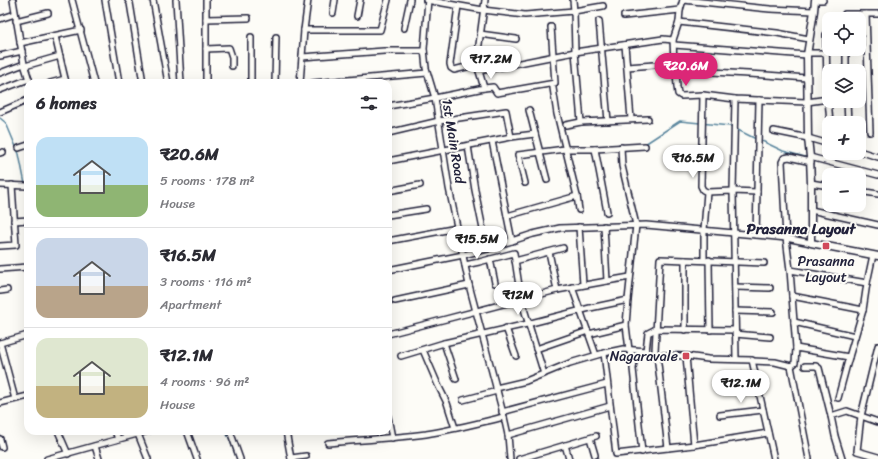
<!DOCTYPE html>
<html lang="en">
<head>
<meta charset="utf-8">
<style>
	:root { --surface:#fff; --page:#f2f2f3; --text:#2b2b33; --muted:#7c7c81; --line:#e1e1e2; --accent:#db2777 }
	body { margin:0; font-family:Sriracha,sans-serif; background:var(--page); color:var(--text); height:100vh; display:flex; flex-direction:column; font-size:15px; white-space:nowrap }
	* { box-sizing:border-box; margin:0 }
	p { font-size:13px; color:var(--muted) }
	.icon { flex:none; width:22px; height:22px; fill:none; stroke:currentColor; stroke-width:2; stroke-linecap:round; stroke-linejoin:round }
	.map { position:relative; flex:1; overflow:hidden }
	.details { position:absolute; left:24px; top:79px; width:368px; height:356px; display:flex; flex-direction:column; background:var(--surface); border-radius:12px; box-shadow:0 4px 16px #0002 }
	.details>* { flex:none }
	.buttons { position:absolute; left:822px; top:12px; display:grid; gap:8px }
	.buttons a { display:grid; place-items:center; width:44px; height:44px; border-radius:8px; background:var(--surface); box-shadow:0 4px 16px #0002; font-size:20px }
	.price { position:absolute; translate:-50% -34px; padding:0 9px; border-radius:14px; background:#fff; color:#222; font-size:13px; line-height:26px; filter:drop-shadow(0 1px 2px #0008) }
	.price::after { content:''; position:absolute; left:50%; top:24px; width:12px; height:9px; margin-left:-6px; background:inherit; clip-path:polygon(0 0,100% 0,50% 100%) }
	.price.selected { background:var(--accent); color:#fff }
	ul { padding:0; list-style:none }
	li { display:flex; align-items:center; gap:12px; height:100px; padding:0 12px }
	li+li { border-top:1px solid var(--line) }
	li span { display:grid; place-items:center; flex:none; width:112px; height:80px; border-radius:12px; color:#555 }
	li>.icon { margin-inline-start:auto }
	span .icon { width:48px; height:48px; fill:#fffc; stroke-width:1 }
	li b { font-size:17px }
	h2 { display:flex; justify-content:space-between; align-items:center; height:48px; padding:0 12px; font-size:17px }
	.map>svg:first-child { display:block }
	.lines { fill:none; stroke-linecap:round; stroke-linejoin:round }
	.stream { stroke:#5a869e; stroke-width:1.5 }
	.minor-casing { stroke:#22223b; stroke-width:8 }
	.tertiary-casing { stroke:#22223b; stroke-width:9 }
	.minor { stroke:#fdfcf7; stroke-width:5 }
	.tertiary { stroke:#fdfcf7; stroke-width:6 }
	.poi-dot { fill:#d1495b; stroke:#fdfcf7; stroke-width:1.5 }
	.labels { text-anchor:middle; stroke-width:4; stroke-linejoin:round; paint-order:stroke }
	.street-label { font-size:14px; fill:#22223b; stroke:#fdfcf7 }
	.poi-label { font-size:14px; fill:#22223b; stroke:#fdfcf7 }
	.neighbourhood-label { font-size:15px; font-weight:bold; fill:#22223b; stroke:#fdfcf7 }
</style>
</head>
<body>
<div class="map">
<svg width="878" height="459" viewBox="0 0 878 459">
	<rect width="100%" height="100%" fill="#fdfcf7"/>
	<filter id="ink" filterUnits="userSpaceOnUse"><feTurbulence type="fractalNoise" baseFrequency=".025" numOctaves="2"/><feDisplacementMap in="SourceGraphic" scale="8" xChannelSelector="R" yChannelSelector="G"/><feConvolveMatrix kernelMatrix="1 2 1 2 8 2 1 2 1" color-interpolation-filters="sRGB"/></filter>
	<g filter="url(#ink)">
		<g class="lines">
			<g class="stream">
				<path d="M0 118 6 123 19 154 25 184"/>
				<path d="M736 129 756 139"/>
				<path d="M760 140 783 151 809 158"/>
				<path d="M645 144 680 121 730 126 733 127"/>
				<path d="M26 187 28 194"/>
				<path d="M225 431 229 438 237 459"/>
			</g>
			<g class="minor-casing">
				<g id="minor">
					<path d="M13 0 24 64 30 83"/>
					<path d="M72 0 94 83"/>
					<path d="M105 0 119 83"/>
					<path d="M128 0 130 3 143 83"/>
					<path d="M153 0 168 83"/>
					<path d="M176 0 181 83"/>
					<path d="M426 0 483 10 525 15 574 11 603 6"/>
					<path d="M428 0 424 49 426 68 435 98 449 188 469 285 504 417 508 435 510 459"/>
					<path d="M573 0 574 11 575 52 581 122"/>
					<path d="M683 0 680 10 679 22 673 40 674 63 676 70 677 87 678 94 681 96 703 95 735 99 807 102 828 99"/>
					<path d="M683 0 770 9 814 11"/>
					<path d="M815 0H823"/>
					<path d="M458 6 450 64 451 68 454 70 478 64"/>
					<path d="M333 13 335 0"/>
					<path d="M866 14 870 132"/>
					<path d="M357 16 360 0"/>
					<path d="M624 16 680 10"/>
					<path d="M0 19 15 14"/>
					<path d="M206 19 248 18"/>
					<path d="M845 19V14H878"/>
					<path d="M16 21 48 13"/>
					<path d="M599 21 608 121"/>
					<path d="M679 22 777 33 809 39"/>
					<path d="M404 28 410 0"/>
					<path d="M304 30H380L388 0"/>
					<path d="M480 34 516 39"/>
					<path d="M826 35 827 87 830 123"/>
					<path d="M55 36 66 83"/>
					<path d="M20 43 81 30"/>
					<path d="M625 45 631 119"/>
					<path d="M674 45 807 55"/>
					<path d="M206 49 229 48 232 57V66"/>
					<path d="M846 49V71"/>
					<path d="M807 53H826"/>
					<path d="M0 56 22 51"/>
					<path d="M302 57 384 51H424"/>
					<path d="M25 66 60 56"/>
					<path d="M627 67 654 65"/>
					<path d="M676 70 766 75 807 78"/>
					<path d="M479 71 575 52 663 39 673 40"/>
					<path d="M0 73 24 64"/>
					<path d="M50 83 65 79"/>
					<path d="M206 83V0"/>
					<path d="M251 83V37"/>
					<path d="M275 83 276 37"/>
					<path d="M300 83 304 30 308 0"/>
					<path d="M313 83 427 73"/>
					<path d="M484 88 493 87 497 93 555 83 551 27"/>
					<path d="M553 88 557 114 577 196 579 210"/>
					<path d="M0 90 29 79"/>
					<path d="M703 95 701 186 703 190 707 192 704 230V260"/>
					<path d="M735 99 733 191 736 359"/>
					<path d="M847 101 848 123"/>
					<path d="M388 106 435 98 484 88 479 71 477 59 485 0"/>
					<path d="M529 110 547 180"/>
					<path d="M0 112 28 100"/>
					<path d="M566 125 581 122 648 119"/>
					<path d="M774 131 808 138 829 144"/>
					<path d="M388 133 439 121 506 111 511 137"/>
					<path d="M492 141 512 241"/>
					<path d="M468 146 475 190 487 249"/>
					<path d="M19 148 28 145"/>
					<path d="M595 149 607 212"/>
					<path d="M859 151 878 157"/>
					<path d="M0 153 3 152"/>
					<path d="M810 157 878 175"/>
					<path d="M388 161 511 137 535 134"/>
					<path d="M525 183 518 155 565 149H595L645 146"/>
					<path d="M811 183 829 186"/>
					<path d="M0 185 28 186"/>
					<path d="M388 191 420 185"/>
					<path d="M859 191 878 194"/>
					<path d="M707 192 733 191 757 192"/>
					<path d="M811 210 878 225"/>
					<path d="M388 215 426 209"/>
					<path d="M507 216 577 196"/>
					<path d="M14 221 28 220"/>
					<path d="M579 227 583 284"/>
					<path d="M756 235 759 100"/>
					<path d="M388 241 457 228"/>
					<path d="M0 246 16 245 12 185"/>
					<path d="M549 252 557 290"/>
					<path d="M490 259 495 283"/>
					<path d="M685 260V330"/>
					<path d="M709 260 710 330"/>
					<path d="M515 261 563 248"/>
					<path d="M465 265 479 262 514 253 521 299 544 374"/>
					<path d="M0 269 28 267"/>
					<path d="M388 270 463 255 487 249 533 234 560 228 646 225 756 235 786 238 811 243"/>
					<path d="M790 270 867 283"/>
					<path d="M607 281 630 277"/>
					<path d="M572 287 596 355"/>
					<path d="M735 287 770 288"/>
					<path d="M0 291 7 290"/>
					<path d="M792 296 863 310"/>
					<path d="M395 301 469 285"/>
					<path d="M735 311 773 312"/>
					<path d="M794 322 855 336"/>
					<path d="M626 325 628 300"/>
					<path d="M506 328 516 356"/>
					<path d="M388 334 446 319 557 290 607 281 604 226"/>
					<path d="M589 334 626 325 629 350 634 361 633 369 642 452"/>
					<path d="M735 334 770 337"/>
					<path d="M0 343 15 399"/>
					<path d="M0 343 28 335"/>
					<path d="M444 343 456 379"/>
					<path d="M878 346 861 416 857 451 878 457"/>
					<path d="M796 348 849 357 863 310 867 283 873 255"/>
					<path d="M536 349 588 331"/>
					<path d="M423 350 438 385 447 403 455 428"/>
					<path d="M604 353 616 454 694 445 768 433"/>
					<path d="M657 355 655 351 660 259 764 263"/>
					<path d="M401 356 444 343 527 324 590 308 628 300 636 225 622 166 621 147"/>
					<path d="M686 356 694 445"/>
					<path d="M753 361 775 362 791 366 795 363 796 348 790 270 786 238 782 162 784 158 789 157 811 162"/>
					<path d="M791 366 809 459"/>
					<path d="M805 366H816L819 368 831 416"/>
					<path d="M496 388 526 381 570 363 604 353 623 349 646 351 648 333 656 329 735 330"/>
					<path d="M726 388 758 385"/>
					<path d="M838 398 849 357"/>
					<path d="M463 400 497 391"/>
					<path d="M0 403 28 396"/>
					<path d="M502 412 607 384"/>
					<path d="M720 415 763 410"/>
					<path d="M388 417 392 438"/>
					<path d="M58 431 68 454"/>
					<path d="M115 431 118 439"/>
					<path d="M187 431 197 459"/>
					<path d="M230 431 240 459"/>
					<path d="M286 431 291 459"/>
					<path d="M138 434 148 459"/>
					<path d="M508 435 610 406"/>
					<path d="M590 438 595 455"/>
					<path d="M0 439 2 447"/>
					<path d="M328 443C361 440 393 438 426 434 452 430 478 423 504 417"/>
					<path d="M565 445 569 459"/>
					<path d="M95 446 99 459"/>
					<path d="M668 448 657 355 686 356 708 359 752 360 774 459"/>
					<path d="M291 458 306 456"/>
					<path d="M47 459 148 431"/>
					<path d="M519 459 596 436"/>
					<path d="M842 459 835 436 831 416 847 411 878 422"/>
				</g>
			</g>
			<g class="tertiary-casing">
				<path id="tertiary" d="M815 0 814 11 807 55 808 138 810 157 811 183V243L878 256"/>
			</g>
			<use href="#minor" class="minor"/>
			<use href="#tertiary" class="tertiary"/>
		</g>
	</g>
	<g class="poi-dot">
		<rect x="822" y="242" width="8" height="8" rx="2"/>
		<rect x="682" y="352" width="8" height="8" rx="2"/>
	</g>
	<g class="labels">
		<g class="street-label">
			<text transform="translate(454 141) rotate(81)" y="5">1st Main Road</text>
		</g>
		<g class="poi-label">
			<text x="826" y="266">Prasanna<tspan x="826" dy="16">Layout</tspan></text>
			<text x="678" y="361" text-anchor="end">Nagaravale</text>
		</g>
		<g class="neighbourhood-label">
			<text x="801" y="234">Prasanna Layout</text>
		</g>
	</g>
</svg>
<div class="buttons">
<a><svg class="icon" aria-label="locate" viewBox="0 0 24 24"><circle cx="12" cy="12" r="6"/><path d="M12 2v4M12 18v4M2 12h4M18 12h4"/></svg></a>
<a><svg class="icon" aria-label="layers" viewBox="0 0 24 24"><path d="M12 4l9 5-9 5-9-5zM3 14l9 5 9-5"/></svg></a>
<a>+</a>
<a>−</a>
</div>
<b class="price" style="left:491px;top:80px">₹17.2M</b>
<b class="price selected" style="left:686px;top:87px">₹20.6M</b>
<b class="price" style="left:693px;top:179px">₹16.5M</b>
<b class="price" style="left:477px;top:260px">₹15.5M</b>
<b class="price" style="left:518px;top:316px">₹12M</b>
<b class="price" style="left:741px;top:404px">₹12.1M</b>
<section class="details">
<h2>6 homes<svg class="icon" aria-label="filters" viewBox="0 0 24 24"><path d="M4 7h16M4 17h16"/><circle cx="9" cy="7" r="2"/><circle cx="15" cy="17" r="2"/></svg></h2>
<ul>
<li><span style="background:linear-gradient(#bfe0f5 60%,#8fb573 0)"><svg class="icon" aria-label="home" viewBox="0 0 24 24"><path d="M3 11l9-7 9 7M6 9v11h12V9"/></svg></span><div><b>₹20.6M</b><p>5 rooms · 178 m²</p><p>House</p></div></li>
<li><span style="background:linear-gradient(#c9d6e8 60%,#b9a48a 0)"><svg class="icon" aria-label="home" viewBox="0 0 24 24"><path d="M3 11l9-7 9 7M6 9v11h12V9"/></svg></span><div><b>₹16.5M</b><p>3 rooms · 116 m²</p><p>Apartment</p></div></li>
<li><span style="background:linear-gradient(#dfe7d0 60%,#c2b280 0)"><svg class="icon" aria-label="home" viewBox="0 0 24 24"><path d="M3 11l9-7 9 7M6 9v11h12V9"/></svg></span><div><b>₹12.1M</b><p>4 rooms · 96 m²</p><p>House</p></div></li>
</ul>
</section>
</div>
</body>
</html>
